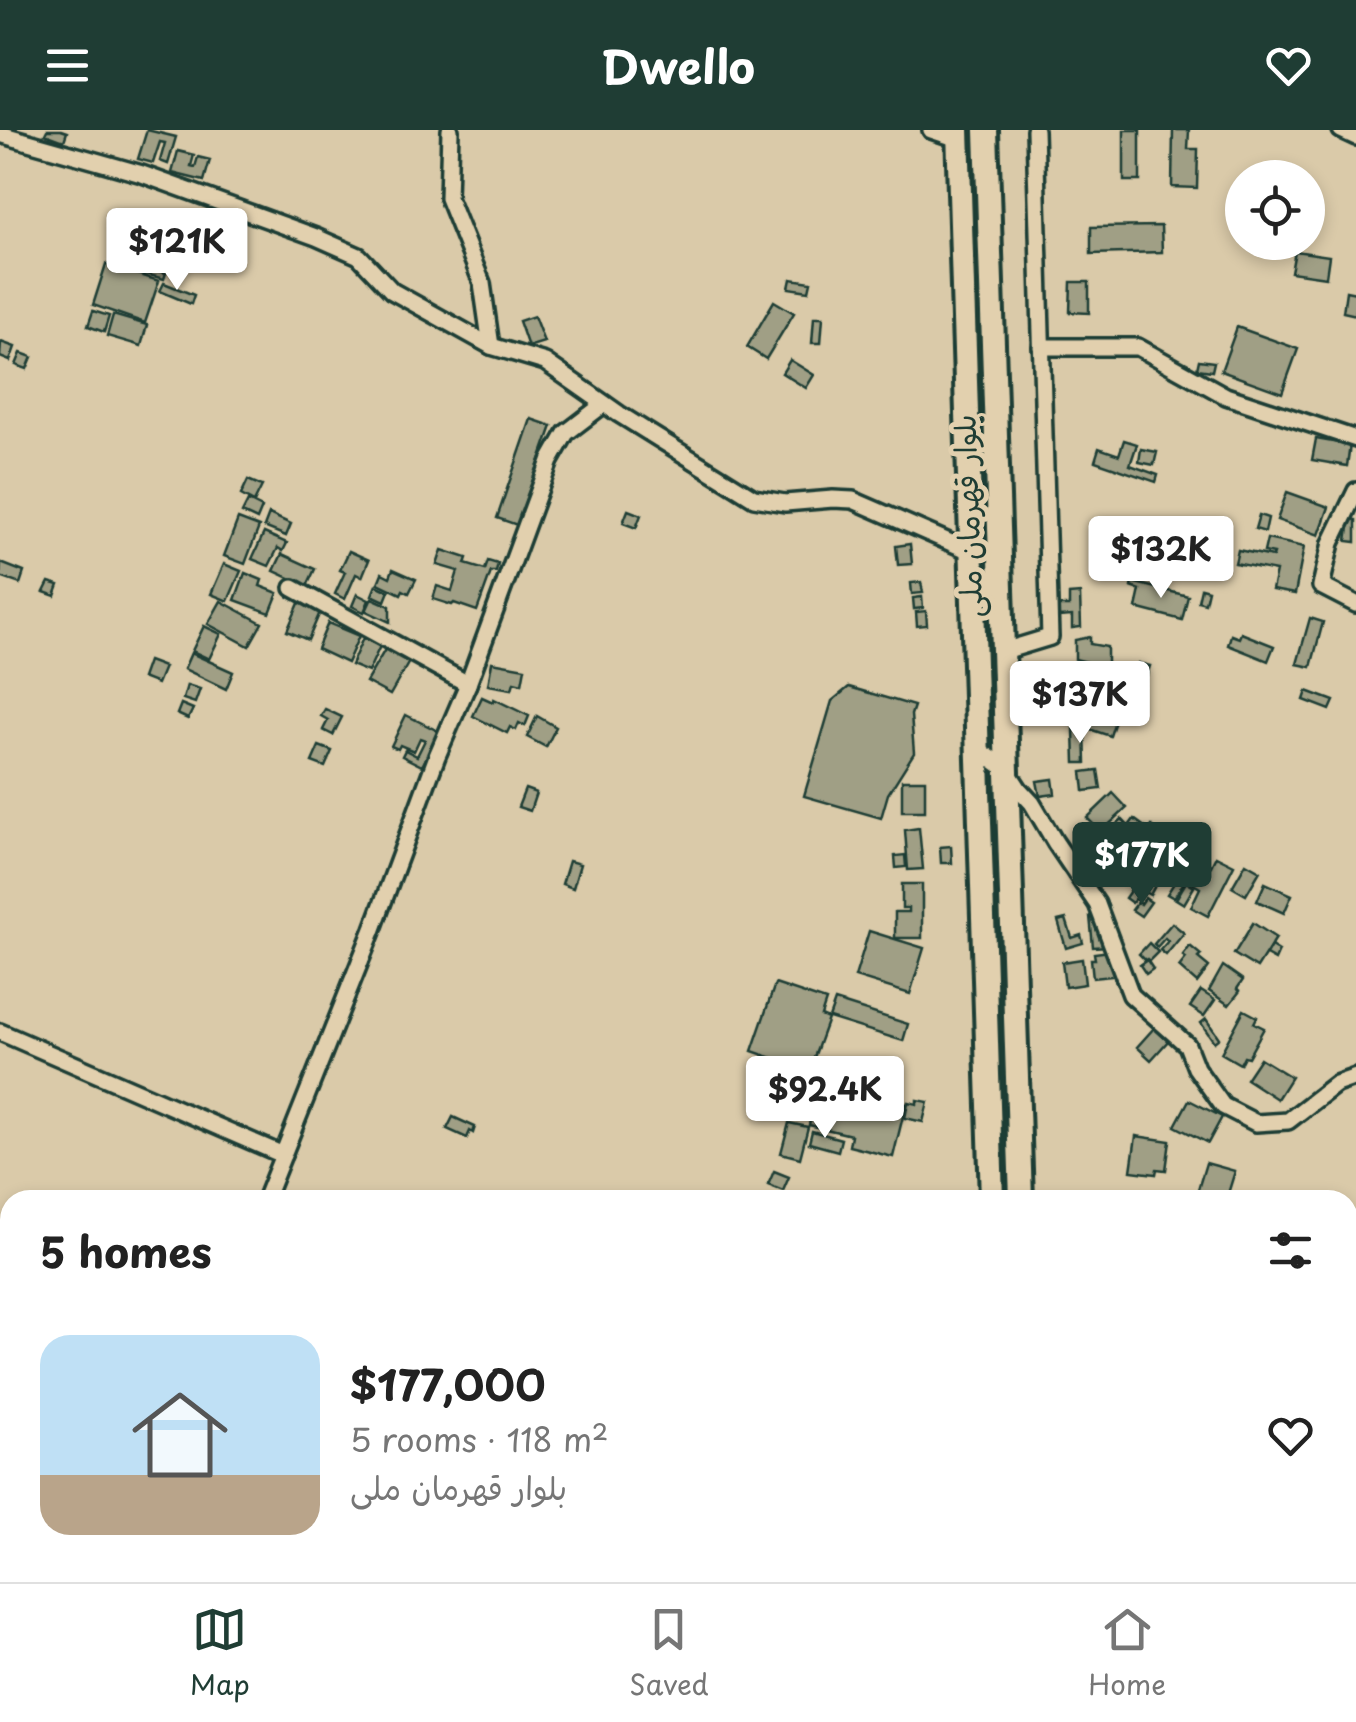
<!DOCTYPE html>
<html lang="en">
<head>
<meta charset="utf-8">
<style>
	:root { --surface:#fff; --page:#f6f6f6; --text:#222; --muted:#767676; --line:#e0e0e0; --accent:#1f3d34 }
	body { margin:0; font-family:"Playpen Sans","Playpen Sans Arabic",sans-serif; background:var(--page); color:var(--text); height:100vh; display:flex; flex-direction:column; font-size:38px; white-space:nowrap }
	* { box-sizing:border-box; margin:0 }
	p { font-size:32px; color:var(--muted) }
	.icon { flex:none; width:55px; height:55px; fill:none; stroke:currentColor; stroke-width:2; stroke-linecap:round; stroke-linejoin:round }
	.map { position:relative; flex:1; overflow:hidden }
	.drawer { position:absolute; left:0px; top:1060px; width:1358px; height:392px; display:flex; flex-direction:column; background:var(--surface); border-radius:30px 30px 0 0; box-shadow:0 5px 15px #0003 }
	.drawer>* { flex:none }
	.fabs { position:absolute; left:1225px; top:30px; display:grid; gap:20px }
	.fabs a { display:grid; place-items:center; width:100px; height:100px; border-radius:50%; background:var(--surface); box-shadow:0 5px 15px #0003; font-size:50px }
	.price { position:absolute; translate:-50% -85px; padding:0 22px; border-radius:10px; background:#fff; color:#222; font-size:32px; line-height:65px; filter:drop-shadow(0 2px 5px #0008) }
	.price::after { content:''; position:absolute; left:50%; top:60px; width:30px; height:22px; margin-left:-15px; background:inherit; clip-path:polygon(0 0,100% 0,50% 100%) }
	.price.current { background:var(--accent); color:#fff }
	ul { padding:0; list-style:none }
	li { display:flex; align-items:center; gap:30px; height:250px; padding:0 40px }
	li span { display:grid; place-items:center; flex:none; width:280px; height:200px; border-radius:30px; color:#555 }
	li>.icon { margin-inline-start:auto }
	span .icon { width:120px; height:120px; fill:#fffc; stroke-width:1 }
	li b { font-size:42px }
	h2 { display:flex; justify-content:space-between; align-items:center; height:120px; padding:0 40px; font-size:42px }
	header { display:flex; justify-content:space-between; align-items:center; height:130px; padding:0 40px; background:var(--accent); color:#fff; font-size:45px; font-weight:700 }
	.dock { display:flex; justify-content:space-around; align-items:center; height:140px; border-top:2px solid var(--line); background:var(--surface); font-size:28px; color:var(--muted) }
	.dock a { display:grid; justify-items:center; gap:5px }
	.dock .current { color:var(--accent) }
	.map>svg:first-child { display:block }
	.building { fill:#a09f85; stroke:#1f3d34; stroke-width:2.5 }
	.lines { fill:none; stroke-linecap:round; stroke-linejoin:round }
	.minor-casing { stroke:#1f3d34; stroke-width:22 }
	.highway-casing { stroke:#1f3d34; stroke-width:30 }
	.minor { stroke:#e2d0ae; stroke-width:15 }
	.highway { stroke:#e2d0ae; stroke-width:22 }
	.labels { text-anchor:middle; stroke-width:10; stroke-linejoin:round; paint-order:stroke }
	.street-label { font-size:30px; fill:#1f3d34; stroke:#e2d0ae }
</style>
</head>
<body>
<header><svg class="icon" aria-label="menu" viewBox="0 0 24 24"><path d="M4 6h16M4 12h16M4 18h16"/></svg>Dwello<svg class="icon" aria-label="heart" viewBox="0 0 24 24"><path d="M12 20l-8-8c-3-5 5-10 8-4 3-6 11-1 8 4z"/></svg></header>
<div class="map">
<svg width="1356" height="1452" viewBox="0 0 1356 1452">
	<rect width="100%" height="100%" fill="#dacaa9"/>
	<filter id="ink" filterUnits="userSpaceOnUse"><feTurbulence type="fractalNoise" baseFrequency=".01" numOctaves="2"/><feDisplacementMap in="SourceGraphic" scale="20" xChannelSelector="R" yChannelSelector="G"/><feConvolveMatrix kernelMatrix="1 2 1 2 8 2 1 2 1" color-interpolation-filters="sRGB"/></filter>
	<g filter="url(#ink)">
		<g class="building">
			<path d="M47 0H61L67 2 64 11 45 4Z"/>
			<path d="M147 0 176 7 168 34 160 31 165 13 160 12 153 33 138 29Z"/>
			<rect x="1124" y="0" width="16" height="51"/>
			<path d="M1173 0H1189L1188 19H1198L1197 58 1172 57Z"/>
			<path d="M178 21 194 25 191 36 195 37 198 27 210 30 204 51 172 43Z"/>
			<path d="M1161 96 1162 122 1091 124V97Z"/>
			<path d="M1295 121 1329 126 1326 147 1291 142Z"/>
			<path d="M106 134 159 151 145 193 93 175Z"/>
			<path d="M140 136 166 143 164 149 138 142Z"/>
			<path d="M791 149 811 152 809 161 789 158Z"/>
			<path d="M1071 152H1089V183L1070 182Z"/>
			<path d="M164 153 194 165 191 174 160 161Z"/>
			<path d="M1346 161 1356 163V185L1343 182Z"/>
			<path d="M774 171 794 183 766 229 747 217Z"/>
			<path d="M93 181 109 186 104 202 88 196Z"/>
			<path d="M113 185 147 195 141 216 107 206Z"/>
			<path d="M534 186 544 212 528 217 519 191Z"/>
			<path d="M814 187H823L821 213H812Z"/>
			<path d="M1237 197 1298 219 1282 263 1221 241Z"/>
			<path d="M1 212 15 217 10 231 0 227Z"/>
			<path d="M21 223 32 227 27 239 16 235Z"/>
			<path d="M790 230 814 245 806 258 782 243Z"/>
			<path d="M1199 230 1214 232 1212 241 1197 239Z"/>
			<path d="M531 289 552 296 517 395 497 388Z"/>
			<path d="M1316 309 1350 315 1347 336 1312 330Z"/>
			<path d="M1124 310 1137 314 1130 335 1158 345 1156 352 1095 331 1099 318 1119 325Z"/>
			<path d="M1141 319 1157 322 1154 335 1139 332Z"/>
			<path d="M248 350 262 356 254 372 241 365Z"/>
			<path d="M1287 362 1329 377 1319 405 1277 390Z"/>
			<path d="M248 371 262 378 257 390 242 383Z"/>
			<path d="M628 380 641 385 636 398 623 393Z"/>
			<path d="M269 384 291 394 286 406 264 397Z"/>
			<path d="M1259 385 1268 388 1265 402 1255 399Z"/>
			<path d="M238 389 259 397 245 434 224 426Z"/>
			<path d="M1350 389 1356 390V412L1347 411Z"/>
			<path d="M264 403 287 413 283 421 278 418 269 436 252 429Z"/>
			<path d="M1267 409 1304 417 1295 464 1272 460 1276 441 1235 433 1238 420 1273 427 1274 424 1264 422Z"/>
			<path d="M910 414 912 434 898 435 896 416Z"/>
			<path d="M442 420 467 428 465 434 485 440 488 431 498 434 496 442H491L477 481 454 473 452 475 433 469 437 456 452 461 458 441 437 435Z"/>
			<path d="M349 421 369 430 362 447 356 444 345 469 335 464 345 442 340 440Z"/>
			<path d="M282 424 315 439 307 456 274 441Z"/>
			<path d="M1 433 24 442 20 454 0 447Z"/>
			<path d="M224 434 241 441 228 471 211 464Z"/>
			<path d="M393 439 416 449 409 463 403 460 401 464 378 453 382 443 390 447Z"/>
			<path d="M245 443 262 450 260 456 278 463 270 483 235 470Z"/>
			<path d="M49 452 59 455 55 466 44 462Z"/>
			<path d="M921 452 923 463 912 464 911 453Z"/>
			<path d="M1132 452 1188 466 1182 490 1136 478 1140 460 1131 457Z"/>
			<path d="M376 455 389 461 385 471 372 465Z"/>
			<path d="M1201 458 1208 460 1205 473 1198 471Z"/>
			<path d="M357 464 369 470 364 482 352 476Z"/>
			<path d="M1080 464 1081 497 1072 498V486L1059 487 1058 476H1069V465Z"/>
			<path d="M922 467 923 478 914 479 913 468Z"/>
			<path d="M372 468 390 476V492L366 481Z"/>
			<path d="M221 471 262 493 249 516 208 494Z"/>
			<path d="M300 471 321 480 308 510 287 501Z"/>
			<path d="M926 481 927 495 917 496 916 482Z"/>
			<path d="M1310 488 1323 492 1311 537 1297 534Z"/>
			<path d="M328 493 359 506 347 533 317 519Z"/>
			<path d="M204 496 221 504 209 529 192 521Z"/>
			<path d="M1241 503 1274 516 1268 531 1228 515 1231 505 1239 508Z"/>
			<path d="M1090 507V514L1107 517V537L1075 529V510Z"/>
			<path d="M363 508 380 516 368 542 351 535Z"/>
			<path d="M387 516 410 530 390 565 366 552Z"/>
			<path d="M191 523 233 542 226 559 184 539Z"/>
			<path d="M148 531 164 537 157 554 142 548Z"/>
			<path d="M492 532 525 538 522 554 514 552 512 559 488 555Z"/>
			<path d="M1138 533 1150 536 1143 559 1135 557 1130 574 1106 567 1112 546 1133 552Z"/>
			<path d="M1073 535 1096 538 1095 555 1074 553Z"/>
			<path d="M1064 542 1065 561 1023 562 1022 543Z"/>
			<path d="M187 555 200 559 195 573 183 569Z"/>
			<path d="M849 557 914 576 911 585 914 623 888 664 881 688 804 666 832 571Z"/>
			<path d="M1307 561 1334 571 1330 580 1304 570Z"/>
			<path d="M1081 564 1120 576 1110 606 1083 597Z"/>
			<path d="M482 567 493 572 494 569 529 586 525 596 519 593 516 600 510 597 507 603 473 586Z"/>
			<path d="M181 574 193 579 188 589 177 584Z"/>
			<path d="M325 579 342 587 333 605 323 600 328 590 321 586Z"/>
			<path d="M406 585 440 602 422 636 402 626 405 620 417 626 425 610 420 608 414 621 400 615 398 619 391 616Z"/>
			<path d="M537 586 556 597 546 617 527 607Z"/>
			<path d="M1074 599H1085L1086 633H1075Z"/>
			<path d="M319 616 332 621 325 637 312 632Z"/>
			<path d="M1098 640 1101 659 1084 661 1082 642Z"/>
			<path d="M1053 649 1055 664 1040 666 1037 651Z"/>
			<rect x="902" y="650" width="23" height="31"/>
			<path d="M525 659 536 663 530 681 518 677Z"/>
			<path d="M1113 663 1127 678 1101 702 1087 688Z"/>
			<path d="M1122 689 1133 701 1115 718 1112 714 1105 722 1098 715 1104 709 1102 708Z"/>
			<path d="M1134 689 1149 700 1152 696 1178 715 1170 727 1162 722 1151 738 1148 736 1143 742 1136 737 1145 724 1137 718 1132 724 1123 718 1135 700 1129 696Z"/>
			<path d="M919 698 923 739 908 740 905 700Z"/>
			<path d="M951 716 952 733H941L940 717Z"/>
			<path d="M1118 717 1127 728 1111 741 1102 730Z"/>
			<path d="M905 725 906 737 896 738 895 726Z"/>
			<path d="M1216 726 1234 735 1208 786 1191 777 1200 758 1187 750 1198 729 1211 736Z"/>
			<path d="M569 731 580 734 573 758 562 754Z"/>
			<path d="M1246 733 1260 741 1246 765 1232 757Z"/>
			<path d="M1178 736 1186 741 1183 747 1186 749 1174 768 1167 764 1176 750 1171 747Z"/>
			<path d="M1147 749 1156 754 1150 765 1141 760Z"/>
			<path d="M1186 752 1194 757 1184 774 1176 769Z"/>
			<path d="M1265 753 1292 765 1284 783 1257 771Z"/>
			<path d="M902 754H922V808H895V782H909V778H902Z"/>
			<path d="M1134 755 1145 763 1139 771 1135 769 1132 773 1125 768Z"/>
			<path d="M1145 768 1151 772 1141 786 1132 780 1138 772 1141 774Z"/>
			<path d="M1098 785 1108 816 1093 817 1090 786Z"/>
			<path d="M1066 789 1072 808 1081 805 1083 813 1066 818 1058 791Z"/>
			<path d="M1172 793 1184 803 1166 825 1160 820 1168 811 1165 808 1157 817 1154 814Z"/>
			<path d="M1253 793 1276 808 1257 838 1234 824Z"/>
			<path d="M869 801 924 818 910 864 855 847Z"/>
			<path d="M1149 813 1158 822 1149 831 1147 829 1145 830 1139 824Z"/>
			<path d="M1190 816 1201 825 1198 828 1209 837 1197 853 1179 837 1186 828 1183 826Z"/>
			<path d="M1271 816 1279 821 1275 830 1266 825Z"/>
			<path d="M1111 821 1113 846 1093 848 1091 829H1095L1094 823Z"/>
			<path d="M1082 829 1085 854 1065 857 1062 832Z"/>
			<path d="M1147 830 1153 839 1146 844 1140 835Z"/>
			<path d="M1223 836 1243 850 1237 859 1240 861 1229 875 1209 861Z"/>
			<path d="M775 854 826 871 821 886 828 889 812 933 805 930 802 938 752 921Z"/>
			<path d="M1201 861 1215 870 1204 886 1190 877Z"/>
			<path d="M835 871 908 894 903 911 829 888Z"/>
			<path d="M1244 880 1257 887 1254 893 1264 898 1248 927 1244 926 1240 934 1221 923Z"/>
			<path d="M1206 889 1219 908 1214 912 1201 893Z"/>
			<path d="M1154 898 1168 911 1151 930 1137 917Z"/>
			<path d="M1260 928 1291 947 1277 969 1246 949Z"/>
			<path d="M861 963 906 974 893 1027 849 1016 851 1005 809 995 816 964 859 974Z"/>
			<path d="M917 970 928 972 923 992 905 988 908 972 917 974Z"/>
			<path d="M1189 970 1222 987 1208 1013 1175 996Z"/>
			<path d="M453 987 475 997 473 1003 470 1001 467 1008 447 999Z"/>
			<path d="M789 993 808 997 800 1028 781 1023Z"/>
			<path d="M812 1001 841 1009 838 1021 809 1013Z"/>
			<path d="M1136 1006 1170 1011 1166 1040 1157 1039 1156 1044 1131 1041Z"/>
			<path d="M1206 1033 1235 1041 1226 1070H1210L1196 1066Z"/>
			<path d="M774 1041 789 1047 783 1061 768 1055Z"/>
			<path d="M1349 1171 1356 1173V1199L1348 1197Z"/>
			<path d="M7 1354 10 1357 7 1363 10 1366 0 1376V1356L2 1358Z"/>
			<path d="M10 1367V1393L0 1383V1377Z"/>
			<path d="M1097 1442H1144L1143 1450 1097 1449Z"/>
			<path d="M1226 1442H1262L1259 1452H1243L1225 1446Z"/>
		</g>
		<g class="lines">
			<g class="minor-casing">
				<g id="minor">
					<path d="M450 0 448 68 482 153 491 216"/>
					<path d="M931 0 958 9"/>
					<path d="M1341 0 1356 7"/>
					<path d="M0 4 142 44 316 107 359 126 392 161 491 216 545 232 619 284 754 368 785 373 833 369 853 370 972 422"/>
					<path d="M1041 217H1138L1226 266 1356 309"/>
					<path d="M1356 361 1331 413 1321 456 1356 474"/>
					<path d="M293 458 468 554"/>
					<path d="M1004 521 1050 507 1035 0"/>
					<path d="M977 618 1006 639 1019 659 1032 673 1055 712 1097 774 1131 865 1187 915 1196 938 1223 976 1256 993 1288 991 1336 954 1356 947"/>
					<path d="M0 902 283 1025"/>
					<path d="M265 1070 373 799 437 626 468 554 550 331 566 303 604 274"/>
					<path d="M1348 1252 1356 1230"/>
					<path d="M1348 1299 1356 1303"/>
					<path d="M0 1327 10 1332"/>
					<path d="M112 1442 121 1452"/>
					<path d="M1341 1442 1356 1448"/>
					<path d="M1264 1452 1268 1442"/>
				</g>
			</g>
			<g class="highway-casing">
				<g id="highway">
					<path d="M958 0 992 1070"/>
					<path d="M986 0 1021 1070"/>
					<path d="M1005 1442V1452"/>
					<path d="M1034 1442V1452"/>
				</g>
			</g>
			<use href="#minor" class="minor"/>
			<use href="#highway" class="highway"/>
		</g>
	</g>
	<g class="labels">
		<g class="street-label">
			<text transform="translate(969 386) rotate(-92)" y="10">بلوار قهرمان ملی</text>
		</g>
	</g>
</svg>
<div class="fabs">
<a><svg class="icon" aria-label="locate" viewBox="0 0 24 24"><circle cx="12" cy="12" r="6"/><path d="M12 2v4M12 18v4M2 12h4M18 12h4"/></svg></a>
</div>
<b class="price" style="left:177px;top:163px">$121K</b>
<b class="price" style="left:1161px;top:471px">$132K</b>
<b class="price" style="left:1080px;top:616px">$137K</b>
<b class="price current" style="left:1142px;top:777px">$177K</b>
<b class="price" style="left:825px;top:1011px">$92.4K</b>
<section class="drawer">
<h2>5 homes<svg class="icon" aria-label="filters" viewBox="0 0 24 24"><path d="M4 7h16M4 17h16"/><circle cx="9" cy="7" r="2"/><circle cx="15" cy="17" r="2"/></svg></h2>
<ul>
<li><span style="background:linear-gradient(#bfe0f5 70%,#b9a48a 0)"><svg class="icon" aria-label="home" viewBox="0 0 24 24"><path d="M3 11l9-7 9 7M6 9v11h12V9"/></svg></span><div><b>$177,000</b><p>5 rooms · 118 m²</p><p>بلوار قهرمان ملی</p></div><svg class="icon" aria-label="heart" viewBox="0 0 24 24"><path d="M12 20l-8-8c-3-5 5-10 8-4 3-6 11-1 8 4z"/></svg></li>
</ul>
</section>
</div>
<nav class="dock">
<a class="current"><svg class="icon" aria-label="map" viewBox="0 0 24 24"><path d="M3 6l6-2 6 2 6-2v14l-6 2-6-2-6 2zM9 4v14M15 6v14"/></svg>Map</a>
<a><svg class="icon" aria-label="saved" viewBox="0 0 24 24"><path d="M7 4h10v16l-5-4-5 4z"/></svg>Saved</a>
<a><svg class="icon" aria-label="home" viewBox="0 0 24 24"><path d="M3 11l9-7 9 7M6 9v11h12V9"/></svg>Home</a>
</nav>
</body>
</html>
